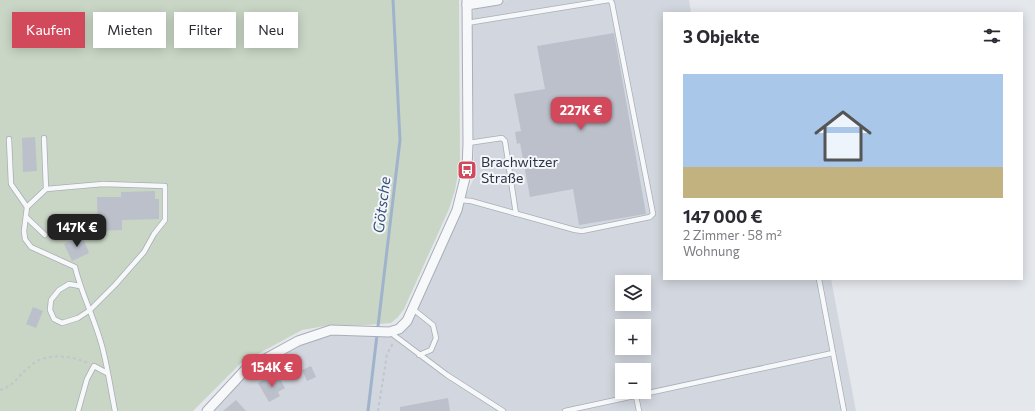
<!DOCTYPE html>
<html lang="de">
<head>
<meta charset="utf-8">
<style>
	:root { --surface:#fff; --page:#f7f7f7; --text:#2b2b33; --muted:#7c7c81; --line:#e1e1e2; --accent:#d1495b }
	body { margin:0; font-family:Commissioner,sans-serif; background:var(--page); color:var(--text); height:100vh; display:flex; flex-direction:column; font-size:15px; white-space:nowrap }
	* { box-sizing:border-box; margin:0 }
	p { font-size:13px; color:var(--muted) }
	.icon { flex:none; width:22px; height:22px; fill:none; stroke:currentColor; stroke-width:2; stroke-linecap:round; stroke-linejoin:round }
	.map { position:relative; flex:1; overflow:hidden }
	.panel { position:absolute; left:663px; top:12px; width:360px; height:268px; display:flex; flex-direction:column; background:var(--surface); border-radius:0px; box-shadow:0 2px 10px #0003 }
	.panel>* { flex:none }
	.top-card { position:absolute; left:12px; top:12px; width:380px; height:36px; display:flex; gap:8px }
	.fabs { position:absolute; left:615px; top:275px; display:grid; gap:8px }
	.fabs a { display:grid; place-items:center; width:36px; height:36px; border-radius:0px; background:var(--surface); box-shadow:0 2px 10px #0003; font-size:20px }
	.price { position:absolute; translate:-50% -34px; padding:0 9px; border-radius:8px; background:var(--accent); color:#fff; font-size:13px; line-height:26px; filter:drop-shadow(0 1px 2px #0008) }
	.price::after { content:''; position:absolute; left:50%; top:24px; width:12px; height:9px; margin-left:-6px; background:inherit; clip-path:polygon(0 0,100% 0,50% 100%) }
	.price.on { background:#222; color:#fff }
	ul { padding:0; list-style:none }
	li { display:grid; align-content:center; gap:8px; height:212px; padding:0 20px }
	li+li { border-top:1px solid var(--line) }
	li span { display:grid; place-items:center; height:124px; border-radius:0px; color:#555 }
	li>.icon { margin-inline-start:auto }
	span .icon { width:72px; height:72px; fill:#fffc; stroke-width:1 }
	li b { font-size:17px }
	h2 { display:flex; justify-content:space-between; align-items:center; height:48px; padding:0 20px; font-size:17px }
	.tag { padding:0 14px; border-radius:0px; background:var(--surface); box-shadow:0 2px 10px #0003; font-size:14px; line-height:36px }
	.tag.on { background:var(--accent); color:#fff }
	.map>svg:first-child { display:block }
	.built { fill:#d2d6de; fill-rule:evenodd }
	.green { fill:#c9d6c5 }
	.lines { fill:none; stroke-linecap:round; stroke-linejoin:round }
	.stream { stroke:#9fb4cc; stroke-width:3 }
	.building { fill:#bbc0ca }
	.lane-casing { stroke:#a9aeb7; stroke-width:6 }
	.street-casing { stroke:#a9aeb7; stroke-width:11 }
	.path { stroke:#c2c5cb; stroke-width:2; stroke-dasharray:3 3; stroke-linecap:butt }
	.lane { stroke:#f7f8fa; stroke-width:4.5 }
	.street { stroke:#f7f8fa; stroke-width:9 }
	.labels { text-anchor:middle; stroke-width:4; stroke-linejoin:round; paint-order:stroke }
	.poi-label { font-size:14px; fill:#2b3445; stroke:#f4f6f9; text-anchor:start }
	.water-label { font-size:15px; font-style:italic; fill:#34527a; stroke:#f4f6f9 }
</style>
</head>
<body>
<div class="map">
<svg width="1035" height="411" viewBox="0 0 1035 411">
	<rect width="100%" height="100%" fill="#e4e7ec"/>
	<path class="built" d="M507 0H689L691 13H664V279H831L856 411H207L245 370 331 330 389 332 407 321 474 178 472 17 475 6ZM622 282H644V304H622ZM622 326H644V348H622ZM622 370H644V392H622Z"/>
	<path class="green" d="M0 0H459L460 163 455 190 449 209 404 309 398 317 391 323 366 325H331L302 330 241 363 193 411H0Z"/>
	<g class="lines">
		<path class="stream" d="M368 411 400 140 393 0"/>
	</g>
	<g class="building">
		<path d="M614 33 646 214 579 225 573 189 530 197 520 143 517 144 515 132 521 131 514 94 545 89 537 46Z"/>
		<path d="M35 137 37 171 23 172 22 138Z"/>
		<path d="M155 191V199H159V219L122 220V230L98 231 97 197H121V192Z"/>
		<path d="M82 235 89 253 72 261 64 244Z"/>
		<path d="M33 307 43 311 36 328 26 324Z"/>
		<path d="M311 366 316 377 307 381 302 370Z"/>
		<path d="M272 375 274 379 279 377 285 388 278 392 280 396 269 402 258 383Z"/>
		<path d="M448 398 450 411H400V407Z"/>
		<path d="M236 400 246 411H223Z"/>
	</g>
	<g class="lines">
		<g class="lane-casing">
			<g id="lane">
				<path d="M467 23 609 0"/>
				<path d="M44 138 46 189 27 207 24 231 25 239 31 247 75 267C82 296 96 321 103 350 108 370 111 391 115 411"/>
				<path d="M9 139 11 184 27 207"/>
				<path d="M468 143 502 138 505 141 516 214"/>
				<path d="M46 189 103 184 165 186V220L154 234 144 252 115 285 90 310 78 318 62 323 54 319 50 310 51 300 59 290 69 284 80 286"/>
				<path d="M460 200 471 201 575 230 582 231 650 217 653 214 612 3 610 0"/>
				<path d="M26 217 45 235"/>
				<path d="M819 279 844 411"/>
				<path d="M413 309 433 325 436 338 431 350 419 355"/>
				<path d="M391 333 447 375 503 411"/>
				<path d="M636 396 639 411"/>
				<path d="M78 411 87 379 94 366 107 373"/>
				<path d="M565 411 833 353"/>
			</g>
		</g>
		<g class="street-casing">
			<g id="street">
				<path d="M467 5 498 0"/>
				<path d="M207 411 245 370 298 341 331 330 389 332 399 329 407 321 457 210 467 170 468 143 467 0"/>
			</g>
		</g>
		<g class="path">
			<path d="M0 390C14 386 18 376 29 367 45 352 69 355 88 363"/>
			<path d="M378 411 387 354 393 343"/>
		</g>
		<use href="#lane" class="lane"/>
		<use href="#street" class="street"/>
	</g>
	<defs>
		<g id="bus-square" transform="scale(1)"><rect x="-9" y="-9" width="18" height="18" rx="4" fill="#d1495b" stroke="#f4f6f9"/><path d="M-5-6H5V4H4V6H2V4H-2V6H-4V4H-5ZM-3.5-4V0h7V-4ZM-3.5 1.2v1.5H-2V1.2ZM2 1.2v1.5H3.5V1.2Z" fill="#fff"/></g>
	</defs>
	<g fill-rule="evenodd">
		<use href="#bus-square" x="467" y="170"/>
	</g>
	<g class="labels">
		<g class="poi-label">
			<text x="481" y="167">Brachwitzer<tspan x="481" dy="16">Straße</tspan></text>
		</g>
		<g class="water-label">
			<text transform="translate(382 205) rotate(-83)" y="5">Götsche</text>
		</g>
	</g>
</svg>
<div class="fabs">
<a><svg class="icon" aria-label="layers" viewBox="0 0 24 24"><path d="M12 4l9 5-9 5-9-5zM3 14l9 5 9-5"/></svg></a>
<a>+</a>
<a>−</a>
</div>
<b class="price" style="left:581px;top:131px">227K €</b>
<b class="price on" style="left:77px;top:248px">147K €</b>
<b class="price" style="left:272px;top:388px">154K €</b>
<div class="top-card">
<a class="tag on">Kaufen</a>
<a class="tag">Mieten</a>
<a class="tag">Filter</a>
<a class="tag">Neu</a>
</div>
<section class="panel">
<h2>3 Objekte<svg class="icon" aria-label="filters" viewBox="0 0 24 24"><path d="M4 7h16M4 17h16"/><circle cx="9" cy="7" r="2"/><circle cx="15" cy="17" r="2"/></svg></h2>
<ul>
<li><span style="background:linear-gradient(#a9c7e8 75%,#c2b280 0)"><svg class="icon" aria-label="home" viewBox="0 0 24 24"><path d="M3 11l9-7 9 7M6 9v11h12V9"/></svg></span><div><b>147 000 €</b><p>2 Zimmer · 58 m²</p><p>Wohnung</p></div></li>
</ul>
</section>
</div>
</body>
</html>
